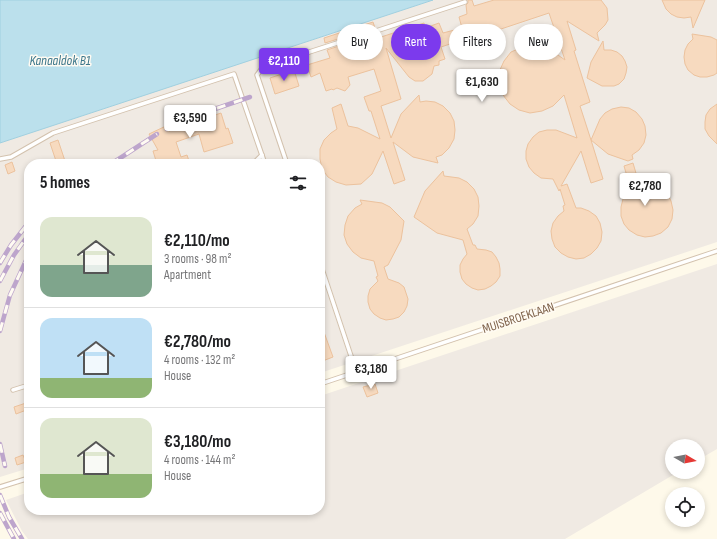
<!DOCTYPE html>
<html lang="en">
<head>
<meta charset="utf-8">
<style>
	:root { --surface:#fff; --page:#f2f2f2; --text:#202124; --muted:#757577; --line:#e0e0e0; --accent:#7c3aed }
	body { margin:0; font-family:"Sofia Sans Condensed",sans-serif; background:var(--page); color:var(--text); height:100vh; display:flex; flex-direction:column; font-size:15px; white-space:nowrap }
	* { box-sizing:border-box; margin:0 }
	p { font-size:13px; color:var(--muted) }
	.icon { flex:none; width:22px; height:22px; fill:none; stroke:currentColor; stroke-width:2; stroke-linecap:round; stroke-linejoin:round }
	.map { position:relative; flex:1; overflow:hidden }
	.sheet { position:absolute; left:24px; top:159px; width:301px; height:356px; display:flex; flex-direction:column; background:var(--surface); border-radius:16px; box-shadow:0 2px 6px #0003 }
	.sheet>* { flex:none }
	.guide { position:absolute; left:337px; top:24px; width:320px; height:36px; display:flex; gap:8px }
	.needle { width:26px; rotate:100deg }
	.tools { position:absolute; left:665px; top:439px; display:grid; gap:8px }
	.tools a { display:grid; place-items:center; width:40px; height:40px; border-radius:50%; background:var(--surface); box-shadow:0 2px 6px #0003; font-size:20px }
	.price { position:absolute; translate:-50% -34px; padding:0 9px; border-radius:4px; background:#fff; color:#222; font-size:13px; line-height:26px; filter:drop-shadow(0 1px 2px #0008) }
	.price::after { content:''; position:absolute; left:50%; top:24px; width:12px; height:9px; margin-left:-6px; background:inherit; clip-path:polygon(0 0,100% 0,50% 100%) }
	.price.on { background:var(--accent); color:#fff }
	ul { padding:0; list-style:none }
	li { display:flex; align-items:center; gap:12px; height:100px; padding:0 16px }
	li+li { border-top:1px solid var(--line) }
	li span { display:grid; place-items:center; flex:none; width:112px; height:80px; border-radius:12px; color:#555 }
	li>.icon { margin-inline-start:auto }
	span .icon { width:48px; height:48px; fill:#fffc; stroke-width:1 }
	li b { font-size:17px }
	h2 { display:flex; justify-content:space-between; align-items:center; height:48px; padding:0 16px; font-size:17px }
	.tag { padding:0 14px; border-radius:18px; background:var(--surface); box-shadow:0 2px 6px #0003; font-size:14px; line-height:36px }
	.tag.on { background:var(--accent); color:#fff }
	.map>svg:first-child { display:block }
	.industrial { fill:#f0eae3 }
	.water { fill:#bbe0ec; stroke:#a0cfdf }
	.building { fill:#f7dabf; stroke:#ecc29d }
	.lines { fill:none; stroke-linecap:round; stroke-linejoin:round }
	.service-casing { stroke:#d3c2ae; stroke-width:5.5 }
	.service { stroke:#fff; stroke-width:3.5 }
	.rail-casing { stroke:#bda5cc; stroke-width:4.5 }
	.rail { stroke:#fffbf3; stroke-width:3; stroke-dasharray:9; stroke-linecap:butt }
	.labels { text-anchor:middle; stroke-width:3; stroke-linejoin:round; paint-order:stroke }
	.street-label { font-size:13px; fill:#7e6149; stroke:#fffbf3 }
	.water-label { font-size:14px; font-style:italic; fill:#3d778b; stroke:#fffbf3 }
</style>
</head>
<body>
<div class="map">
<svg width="717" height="539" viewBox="0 0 717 539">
	<rect width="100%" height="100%" fill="#fef9ea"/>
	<g class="industrial">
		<path d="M433 0H717V242L320 373V164H29V468L0 477V143Z"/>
		<path d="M717 264V449L698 460V446H672V472H678L565 539H28L22 531 6 500 29 492V510H320V396Z"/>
	</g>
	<path class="water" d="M0 0H433L0 143Z"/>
	<g class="building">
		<path d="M468 0H472L474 6 494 0H601L607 8 608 20 605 25 597 33 599 41 567 21 576 50 574 51 590 102 580 106 591 140 600 119 605 113 612 109 621 107 629 108 636 112 642 119 645 126 646 135 644 143 639 150 632 155 633 159 628 161 608 154 591 140 603 179 591 183 581 151 561 186 567 184 576 208H581L589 211 596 216 600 223 602 232 601 241 597 248 591 254 584 258 576 259 568 257 561 253 555 247 552 239 551 231 553 223 558 216 564 211 563 206 565 205 560 189 559 191 553 179 541 178 534 173 529 167 526 159V151L528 144 533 137 539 132 547 130H556L577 138 564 95 553 106 542 111 530 113 519 110 510 104 503 95 499 84V72L504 61 511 52 518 49 516 43H519L517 37 528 34 531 45H536L548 48 565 60 549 13 483 35 484 39 473 42 471 37 441 47 445 59 439 61V65L434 66 432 74 423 81H415L409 77 386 48 401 99 381 106 391 138 401 114 419 95 420 102 426 101 435 102 443 106 450 113 454 121 455 130 454 139 449 148 442 155 436 157 438 163 413 157 393 142 405 180 394 184 383 151 372 174 361 184 346 185 336 182 328 177 322 169 320 159V149L324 140 331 133 337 129 332 108 341 104 348 126 358 128 380 139 371 111H369L364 97 381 91 374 69 348 77 350 85 345 91 337 88 333 90 332 89 326 91 320 73 311 77 307 65 330 58 327 50 369 36 371 34 370 31 367 30 325 43 324 38 373 22 375 28 373 32 377 34 378 38 424 23 425 28 439 23 443 33 462 28 459 17 467 14 466 5 468 3Z"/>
		<path d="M662 0H705L693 28 691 17 684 18 677 17 671 14 666 9Z"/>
		<path d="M692 34 711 37 717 40V73L714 75 707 77H700L694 75 688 70 685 64 684 57 685 50 688 44 693 39Z"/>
		<path d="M603 41 604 50H611L617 52 622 56 625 61 627 67 626 73 624 79 619 84 614 86H602L587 78 591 62Z"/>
		<path d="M294 70 299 86 275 94 270 78Z"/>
		<path d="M717 104V144L709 136 705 129V122L706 115 710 109Z"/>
		<path d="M221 113 226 129 228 128 233 143 204 152 199 134 176 142 181 157 187 155 190 164H157L153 151 158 150 149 134 166 126 169 131Z"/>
		<path d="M58 140 66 164H57L50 143Z"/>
		<path d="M12 162 15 171 8 174 5 165Z"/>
		<path d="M633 163 638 180H641L643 184 652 185 660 188 667 193 671 201 673 210 672 219 668 227 661 233 653 236 645 237 637 235 629 230 624 224 621 216V207L623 199 631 190 624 166Z"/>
		<path d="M443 171 444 176 459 178 467 182 474 189 478 197 479 206 478 216 473 224 467 229 473 245H475L477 249 486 250 492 252 496 257 499 263 500 269V276L496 282 491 286 485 289 478 290 472 288 466 284 462 279 460 272V265L463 259 467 254 463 240 437 233 414 217 425 191Z"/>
		<path d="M360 200 382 203 390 207 404 221 401 240 388 265 384 267 388 279 399 283 404 287 408 299 407 306 404 312 399 317 393 319 386 320 380 318 374 314 370 309 368 302V296L370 289 378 281 376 277 378 276 374 261 361 258 353 252 347 244 344 235 345 225 348 216 355 208 362 204Z"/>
		<path d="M320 324H321L333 357 320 362Z"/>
		<path d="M375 384 378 393 367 397 363 387Z"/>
		<path d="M29 402V409L16 414 14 407Z"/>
		<path d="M23 455 26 462 17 465 15 458Z"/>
	</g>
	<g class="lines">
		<g class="service-casing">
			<g id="service">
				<path d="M376 31 465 2"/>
				<path d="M0 159 11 157 53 133 234 74 265 164"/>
				<path d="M253 164 262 155"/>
				<path d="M287 164 257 75 263 67 368 33"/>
				<path d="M320 263 356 371"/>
				<path d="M320 384 717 251"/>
				<path d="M13 390 29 385"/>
				<path d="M0 487 29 478"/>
			</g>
		</g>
		<use href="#service" class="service"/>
		<g class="rail-casing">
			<g id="rail">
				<path d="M167 129 203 113 250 97"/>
				<path d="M111 164 157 134"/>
				<path d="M0 263 11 245 29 222"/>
				<path d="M0 281 14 255 29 234"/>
				<path d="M0 331 10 295 29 254"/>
				<path d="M0 444 5 466"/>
				<path d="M0 495 9 517 22 539"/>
				<path d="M0 513 14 539"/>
			</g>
		</g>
		<use href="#rail" class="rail"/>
	</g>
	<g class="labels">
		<g class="street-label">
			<text transform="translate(518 317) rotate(-18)" y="5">MUISBROEKLAAN</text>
		</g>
		<g class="water-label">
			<text x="60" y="65">Kanaaldok B1</text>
		</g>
	</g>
</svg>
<div class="tools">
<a><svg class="needle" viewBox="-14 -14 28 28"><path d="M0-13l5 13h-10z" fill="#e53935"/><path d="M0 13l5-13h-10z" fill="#757577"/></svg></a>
<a><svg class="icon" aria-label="locate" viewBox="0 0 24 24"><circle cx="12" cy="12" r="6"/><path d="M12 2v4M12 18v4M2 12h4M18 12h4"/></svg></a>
</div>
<b class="price on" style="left:284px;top:82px">€2,110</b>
<b class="price" style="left:482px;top:103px">€1,630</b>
<b class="price" style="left:190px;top:139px">€3,590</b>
<b class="price" style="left:645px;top:207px">€2,780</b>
<b class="price" style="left:371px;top:390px">€3,180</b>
<div class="guide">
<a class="tag">Buy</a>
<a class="tag on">Rent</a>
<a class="tag">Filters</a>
<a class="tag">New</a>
</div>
<section class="sheet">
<h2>5 homes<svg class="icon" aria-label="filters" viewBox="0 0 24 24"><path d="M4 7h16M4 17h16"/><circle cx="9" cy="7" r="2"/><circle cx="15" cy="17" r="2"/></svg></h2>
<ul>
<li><span style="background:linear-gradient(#dfe7d0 60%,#7fa58c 0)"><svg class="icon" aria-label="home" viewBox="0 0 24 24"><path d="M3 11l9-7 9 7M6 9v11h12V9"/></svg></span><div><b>€2,110/mo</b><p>3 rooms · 98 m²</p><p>Apartment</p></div></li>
<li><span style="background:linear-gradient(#bfe0f5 75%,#8fb573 0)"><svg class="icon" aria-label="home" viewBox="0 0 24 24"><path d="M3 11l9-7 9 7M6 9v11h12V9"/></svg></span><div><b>€2,780/mo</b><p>4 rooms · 132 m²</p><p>House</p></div></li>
<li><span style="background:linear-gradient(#dfe7d0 70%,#8fb573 0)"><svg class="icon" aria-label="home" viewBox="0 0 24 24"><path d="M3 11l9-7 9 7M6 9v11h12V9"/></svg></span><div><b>€3,180/mo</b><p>4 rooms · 144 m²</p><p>House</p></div></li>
</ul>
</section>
</div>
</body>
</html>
